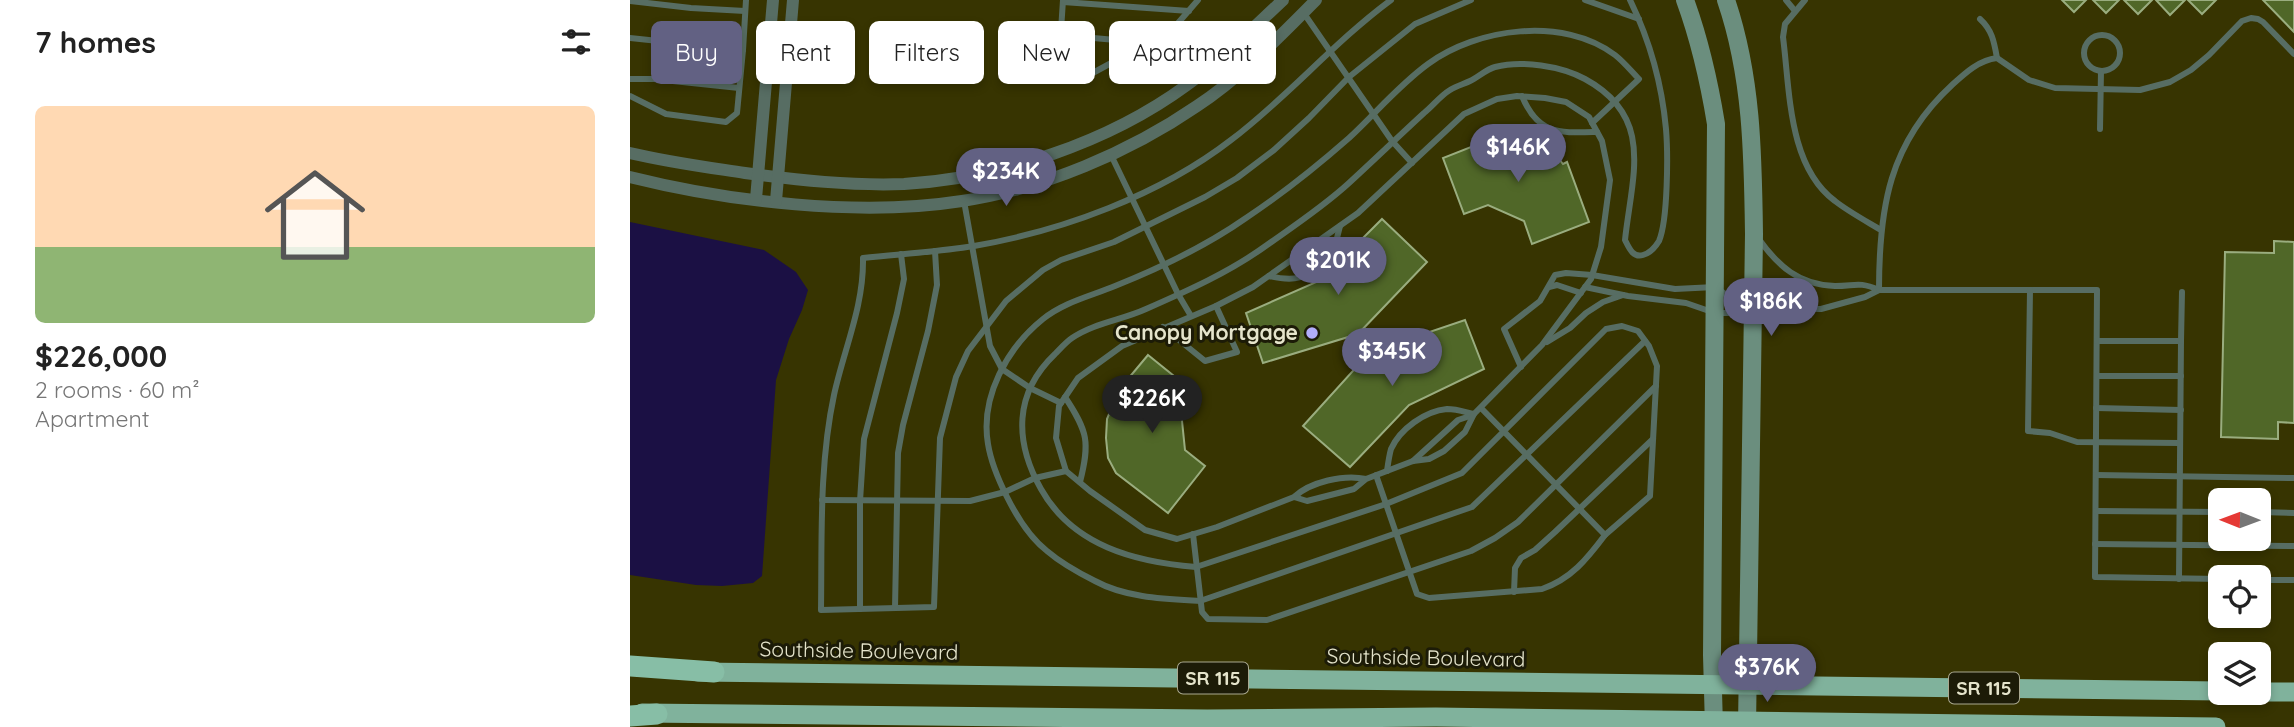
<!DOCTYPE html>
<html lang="en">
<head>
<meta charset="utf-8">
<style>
	:root { --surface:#fff; --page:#f6f6f6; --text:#222; --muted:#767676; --line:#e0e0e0; --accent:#626183 }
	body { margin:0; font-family:Quicksand,sans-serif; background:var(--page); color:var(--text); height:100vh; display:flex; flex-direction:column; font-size:26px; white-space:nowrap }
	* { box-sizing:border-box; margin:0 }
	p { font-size:23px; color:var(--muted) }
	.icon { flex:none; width:38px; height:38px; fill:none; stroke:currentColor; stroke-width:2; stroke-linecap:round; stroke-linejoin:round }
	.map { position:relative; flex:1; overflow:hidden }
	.panel { display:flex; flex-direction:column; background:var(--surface); width:630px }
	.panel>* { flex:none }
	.hud { position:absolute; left:21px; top:21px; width:665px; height:63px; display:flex; gap:14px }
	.needle { width:46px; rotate:271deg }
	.controls { position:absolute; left:1578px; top:488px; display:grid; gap:14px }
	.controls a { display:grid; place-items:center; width:63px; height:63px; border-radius:10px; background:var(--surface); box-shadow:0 4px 10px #0003; font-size:35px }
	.price { position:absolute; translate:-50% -60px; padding:0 16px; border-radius:24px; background:var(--accent); color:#fff; font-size:23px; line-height:46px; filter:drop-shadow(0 2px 4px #0008) }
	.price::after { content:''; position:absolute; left:50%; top:42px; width:21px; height:16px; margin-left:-10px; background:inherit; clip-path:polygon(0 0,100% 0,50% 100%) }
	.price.on { background:#222; color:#fff }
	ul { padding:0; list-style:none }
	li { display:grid; align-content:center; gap:14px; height:371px; padding:0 35px }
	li+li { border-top:2px solid var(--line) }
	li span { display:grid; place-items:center; height:217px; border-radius:10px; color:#555 }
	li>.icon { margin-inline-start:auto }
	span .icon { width:126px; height:126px; fill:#fffc; stroke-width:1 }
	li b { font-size:30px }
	h2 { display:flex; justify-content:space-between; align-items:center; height:84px; padding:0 35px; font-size:30px }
	.tag { padding:0 24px; border-radius:10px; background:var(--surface); box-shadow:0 4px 10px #0003; font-size:24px; line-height:63px }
	.tag.on { background:var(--accent); color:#fff }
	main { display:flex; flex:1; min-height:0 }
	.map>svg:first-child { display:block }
	.water { fill:#1b1044 }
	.building { fill:#506728; stroke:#9aad7f; stroke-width:2 }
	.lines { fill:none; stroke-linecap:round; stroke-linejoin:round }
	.service { stroke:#576d63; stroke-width:6 }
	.minor { stroke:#576d63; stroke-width:12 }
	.secondary { stroke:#6b8e7e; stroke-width:18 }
	.trunk { stroke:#80b29c; stroke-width:19 }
	.motorway { stroke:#87bea6; stroke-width:21 }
	.poi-dot { fill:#b1adfa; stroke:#1c1b07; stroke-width:2.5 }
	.labels { text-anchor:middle; stroke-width:6; stroke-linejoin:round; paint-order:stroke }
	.shield { fill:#1c1b07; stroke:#a9a890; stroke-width:2 }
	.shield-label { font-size:19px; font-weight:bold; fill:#e5e4cb }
	.poi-label { font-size:21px; font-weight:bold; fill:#e5e4cb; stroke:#1c1b07; text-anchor:end }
	.street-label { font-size:21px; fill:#e5e4cb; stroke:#1c1b07 }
</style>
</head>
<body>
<main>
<section class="panel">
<h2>7 homes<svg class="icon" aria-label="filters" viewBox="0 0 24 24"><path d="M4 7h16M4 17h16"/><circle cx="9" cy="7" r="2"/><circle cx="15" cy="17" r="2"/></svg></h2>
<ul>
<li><span style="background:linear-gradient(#ffd9b3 65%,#8fb573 0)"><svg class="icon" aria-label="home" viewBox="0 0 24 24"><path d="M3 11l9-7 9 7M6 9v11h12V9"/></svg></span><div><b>$226,000</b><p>2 rooms · 60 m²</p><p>Apartment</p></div></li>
</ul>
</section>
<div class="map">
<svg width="1664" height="727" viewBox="0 0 1664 727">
	<rect width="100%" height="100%" fill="#373401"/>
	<path class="water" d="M0 222 134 250 166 272 178 290 172 310 159 339 146 380 132 576 123 583 92 586 66 585 0 575Z"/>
	<g class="building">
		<path d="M1432 0H1456L1444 12Z"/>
		<path d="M1463 0H1489L1476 13Z"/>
		<path d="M1494 0H1522L1508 14Z"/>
		<path d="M1526 0H1555L1540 15Z"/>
		<path d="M1558 0H1586L1572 14Z"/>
		<path d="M1633 0H1664V32Z"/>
		<path d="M874 134 891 135 909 143 925 154 933 164 937 162 959 222 902 244 894 221 858 205 834 214 813 158Z"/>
		<path d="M752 219 797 262 728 334 633 363 616 313 691 280Z"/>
		<path d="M1644 241 1664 242V423L1648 422V439L1591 437 1595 252 1644 253Z"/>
		<path d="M835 320 854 369 779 405 720 467 673 426 740 352Z"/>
		<path d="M518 355 565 393 551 411 555 450 575 466 538 513 486 473 478 458 476 438 477 419 482 407 477 404Z"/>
	</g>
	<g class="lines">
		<g class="service">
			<path d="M433 0 428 76 448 81 542 30 568 0"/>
			<path d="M761 0C704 42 658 97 601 140 530 195 432 231 344 246 307 252 270 254 233 258 234 306 214 349 204 395 189 465 192 539 191 610L304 607 310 438 326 377 338 351 376 301 413 270 431 260 484 242 575 197 607 178 644 150 679 118 719 77 785 24 841 0"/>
			<path d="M955 0 1009 19"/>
			<path d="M1156 0 1165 11"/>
			<path d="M1175 0 1155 24 1153 37C1160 91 1158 166 1205 201 1219 212 1236 221 1251 230"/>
			<path d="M0 1 61 8 115 11"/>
			<path d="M433 2 559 11"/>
			<path d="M673 12 762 141 782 163"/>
			<path d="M1350 19C1362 30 1364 41 1367 58"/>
			<path d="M430 35 519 43"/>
			<circle cx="1472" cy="53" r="18"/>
			<path d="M0 38 113 50 116 0"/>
			<path d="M0 79H24L109 88"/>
			<path d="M0 96 36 114 96 122 107 113 113 50"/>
			<path d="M892 96C908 135 929 133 967 132"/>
			<path d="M962 123 1009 79C1001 71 994 62 985 55 933 16 847 28 798 64 769 85 745 114 719 138 686 167 652 194 616 218 576 246 530 268 485 286 461 296 434 302 413 319 377 348 350 397 358 444 361 463 368 479 377 497 387 517 399 537 417 551 431 563 449 573 465 581 496 598 536 599 570 601L842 507 1015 341"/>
			<path d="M1470 129 1471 71"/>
			<path d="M481 155 548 294 561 316"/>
			<path d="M334 201 360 346 372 369 400 388 431 403"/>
			<path d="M1128 238C1148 266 1169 285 1205 286 1226 286 1228 281 1249 290H1467L1465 577 1591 579"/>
			<path d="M639 276C674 284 676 274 703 254L710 226"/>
			<path d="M919 287 927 285 951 293"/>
			<path d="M955 287 998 296 1056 303 1085 313H1122L1138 308 1191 309 1235 297 1249 290"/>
			<path d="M1249 290C1249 208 1259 143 1322 85 1335 73 1349 60 1367 58L1399 80 1425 88 1510 90 1540 82 1561 70 1579 55 1612 21 1621 18 1628 19 1633 22 1664 54"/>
			<path d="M1400 290 1398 431 1420 433 1447 442 1550 443"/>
			<path d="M533 327 575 361 607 352 586 306"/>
			<path d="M1467 341H1551L1549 579"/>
			<path d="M1551 341 1552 292"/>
			<path d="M917 342 940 328 956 313 973 302 993 295"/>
			<path d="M891 367 874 329 910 301 925 275 936 273 962 275 1045 289 1085 287 1121 312"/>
			<path d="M1467 376H1551"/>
			<path d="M435 397C458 432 460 442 450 482"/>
			<path d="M851 408 975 535 1020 496 1027 366 1019 346 1008 331 992 326 976 329 832 473 756 504 566 567C505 562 443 546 411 489 384 441 384 393 425 354 430 349 436 342 442 338 464 323 492 320 516 309 557 291 600 272 637 245 664 226 694 206 719 183 744 160 769 136 794 113 803 106 810 96 820 90 826 86 834 84 840 81 848 77 857 69 865 67 892 60 931 66 955 79 1025 117 1002 175 995 240 999 248 1003 258 1013 255 1020 253 1026 246 1029 241 1038 220 1038 153 1036 129 1032 85 1019 39 1000 0"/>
			<path d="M1466 408 1551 410"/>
			<path d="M783 461 828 420 843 415"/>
			<path d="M757 471C758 464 759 456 761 449 770 429 795 411 817 409 827 409 835 412 844 414"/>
			<path d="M746 475 787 594 799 598 912 589C941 579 957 559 975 535"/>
			<path d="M1466 475 1664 478"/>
			<path d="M664 497 677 501 724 489 736 479 783 461 799 459 814 451 835 432 844 414 912 345 961 279 971 247 980 180 972 141 959 117 936 102 915 98 887 96 867 99 834 114 728 213 623 287 586 306 492 346 448 378 429 406 426 438 436 471 460 491 515 530 547 539 587 527 664 497C680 482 714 474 736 479"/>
			<path d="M192 500 340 501 375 492 405 478 436 471"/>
			<path d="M1466 511 1591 512"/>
			<path d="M1629 512 1664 513"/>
			<path d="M563 534 572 612 578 619 637 620 841 551 865 538 888 522 1026 386"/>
			<path d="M1465 544 1664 546"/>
			<path d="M1629 580H1664"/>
			<path d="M884 592 885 568 891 558 905 550 925 532 1023 439"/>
			<path d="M265 608 268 453 273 425 298 331 307 285 305 251"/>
			<path d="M230 609V501L234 439 267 313 274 279 271 254"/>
		</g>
		<g class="minor">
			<path d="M0 153C38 162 76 167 115 173 168 180 221 186 274 184 372 178 478 143 557 85 591 60 622 29 653 0"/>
			<path d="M0 177C100 202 230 217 332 201 413 189 500 152 567 106 611 77 649 37 686 0"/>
			<path d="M126 199 143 0"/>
			<path d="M146 201 163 0"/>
		</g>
		<g class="secondary">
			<path d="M1055 0C1070 41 1079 81 1086 124L1082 655 1084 727"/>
			<path d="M1096 0C1122 76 1123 155 1124 234L1117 727"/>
		</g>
		<g class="trunk">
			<path d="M68 672 1591 691"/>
			<path d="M1629 692H1664"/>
			<path d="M12 713 577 719 806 717 1586 727"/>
		</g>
		<g class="motorway">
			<path d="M0 666 84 672"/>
			<path d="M0 716 27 714"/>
		</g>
	</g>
	<circle class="poi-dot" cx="682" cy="333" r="7"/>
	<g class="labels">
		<g class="shield">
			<rect x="548" y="662.5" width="70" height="31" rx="5"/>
			<rect x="1319" y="672.5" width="70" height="31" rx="5"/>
		</g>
		<g class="shield-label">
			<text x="583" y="685">SR 115</text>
			<text x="1354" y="695">SR 115</text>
		</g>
		<g class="poi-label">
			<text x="668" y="340">Canopy Mortgage</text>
		</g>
		<g class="street-label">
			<text transform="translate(229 651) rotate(1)" y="7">Southside Boulevard</text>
			<text transform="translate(796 658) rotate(1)" y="7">Southside Boulevard</text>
		</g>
	</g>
</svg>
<div class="controls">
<a><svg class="needle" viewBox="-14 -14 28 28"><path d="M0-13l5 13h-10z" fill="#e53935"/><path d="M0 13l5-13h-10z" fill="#767676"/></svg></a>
<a><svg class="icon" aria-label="locate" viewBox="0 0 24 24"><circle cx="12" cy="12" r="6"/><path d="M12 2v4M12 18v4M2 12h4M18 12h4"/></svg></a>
<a><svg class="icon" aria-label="layers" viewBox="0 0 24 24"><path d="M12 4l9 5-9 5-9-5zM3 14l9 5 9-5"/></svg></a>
</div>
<b class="price" style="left:888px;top:184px">$146K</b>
<b class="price" style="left:376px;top:208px">$234K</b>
<b class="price" style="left:708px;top:297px">$201K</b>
<b class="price" style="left:1141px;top:338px">$186K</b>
<b class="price" style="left:762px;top:388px">$345K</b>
<b class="price on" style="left:522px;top:435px">$226K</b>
<b class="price" style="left:1137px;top:704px">$376K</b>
<div class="hud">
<a class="tag on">Buy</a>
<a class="tag">Rent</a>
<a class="tag">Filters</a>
<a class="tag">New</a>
<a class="tag">Apartment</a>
</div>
</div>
</main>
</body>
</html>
